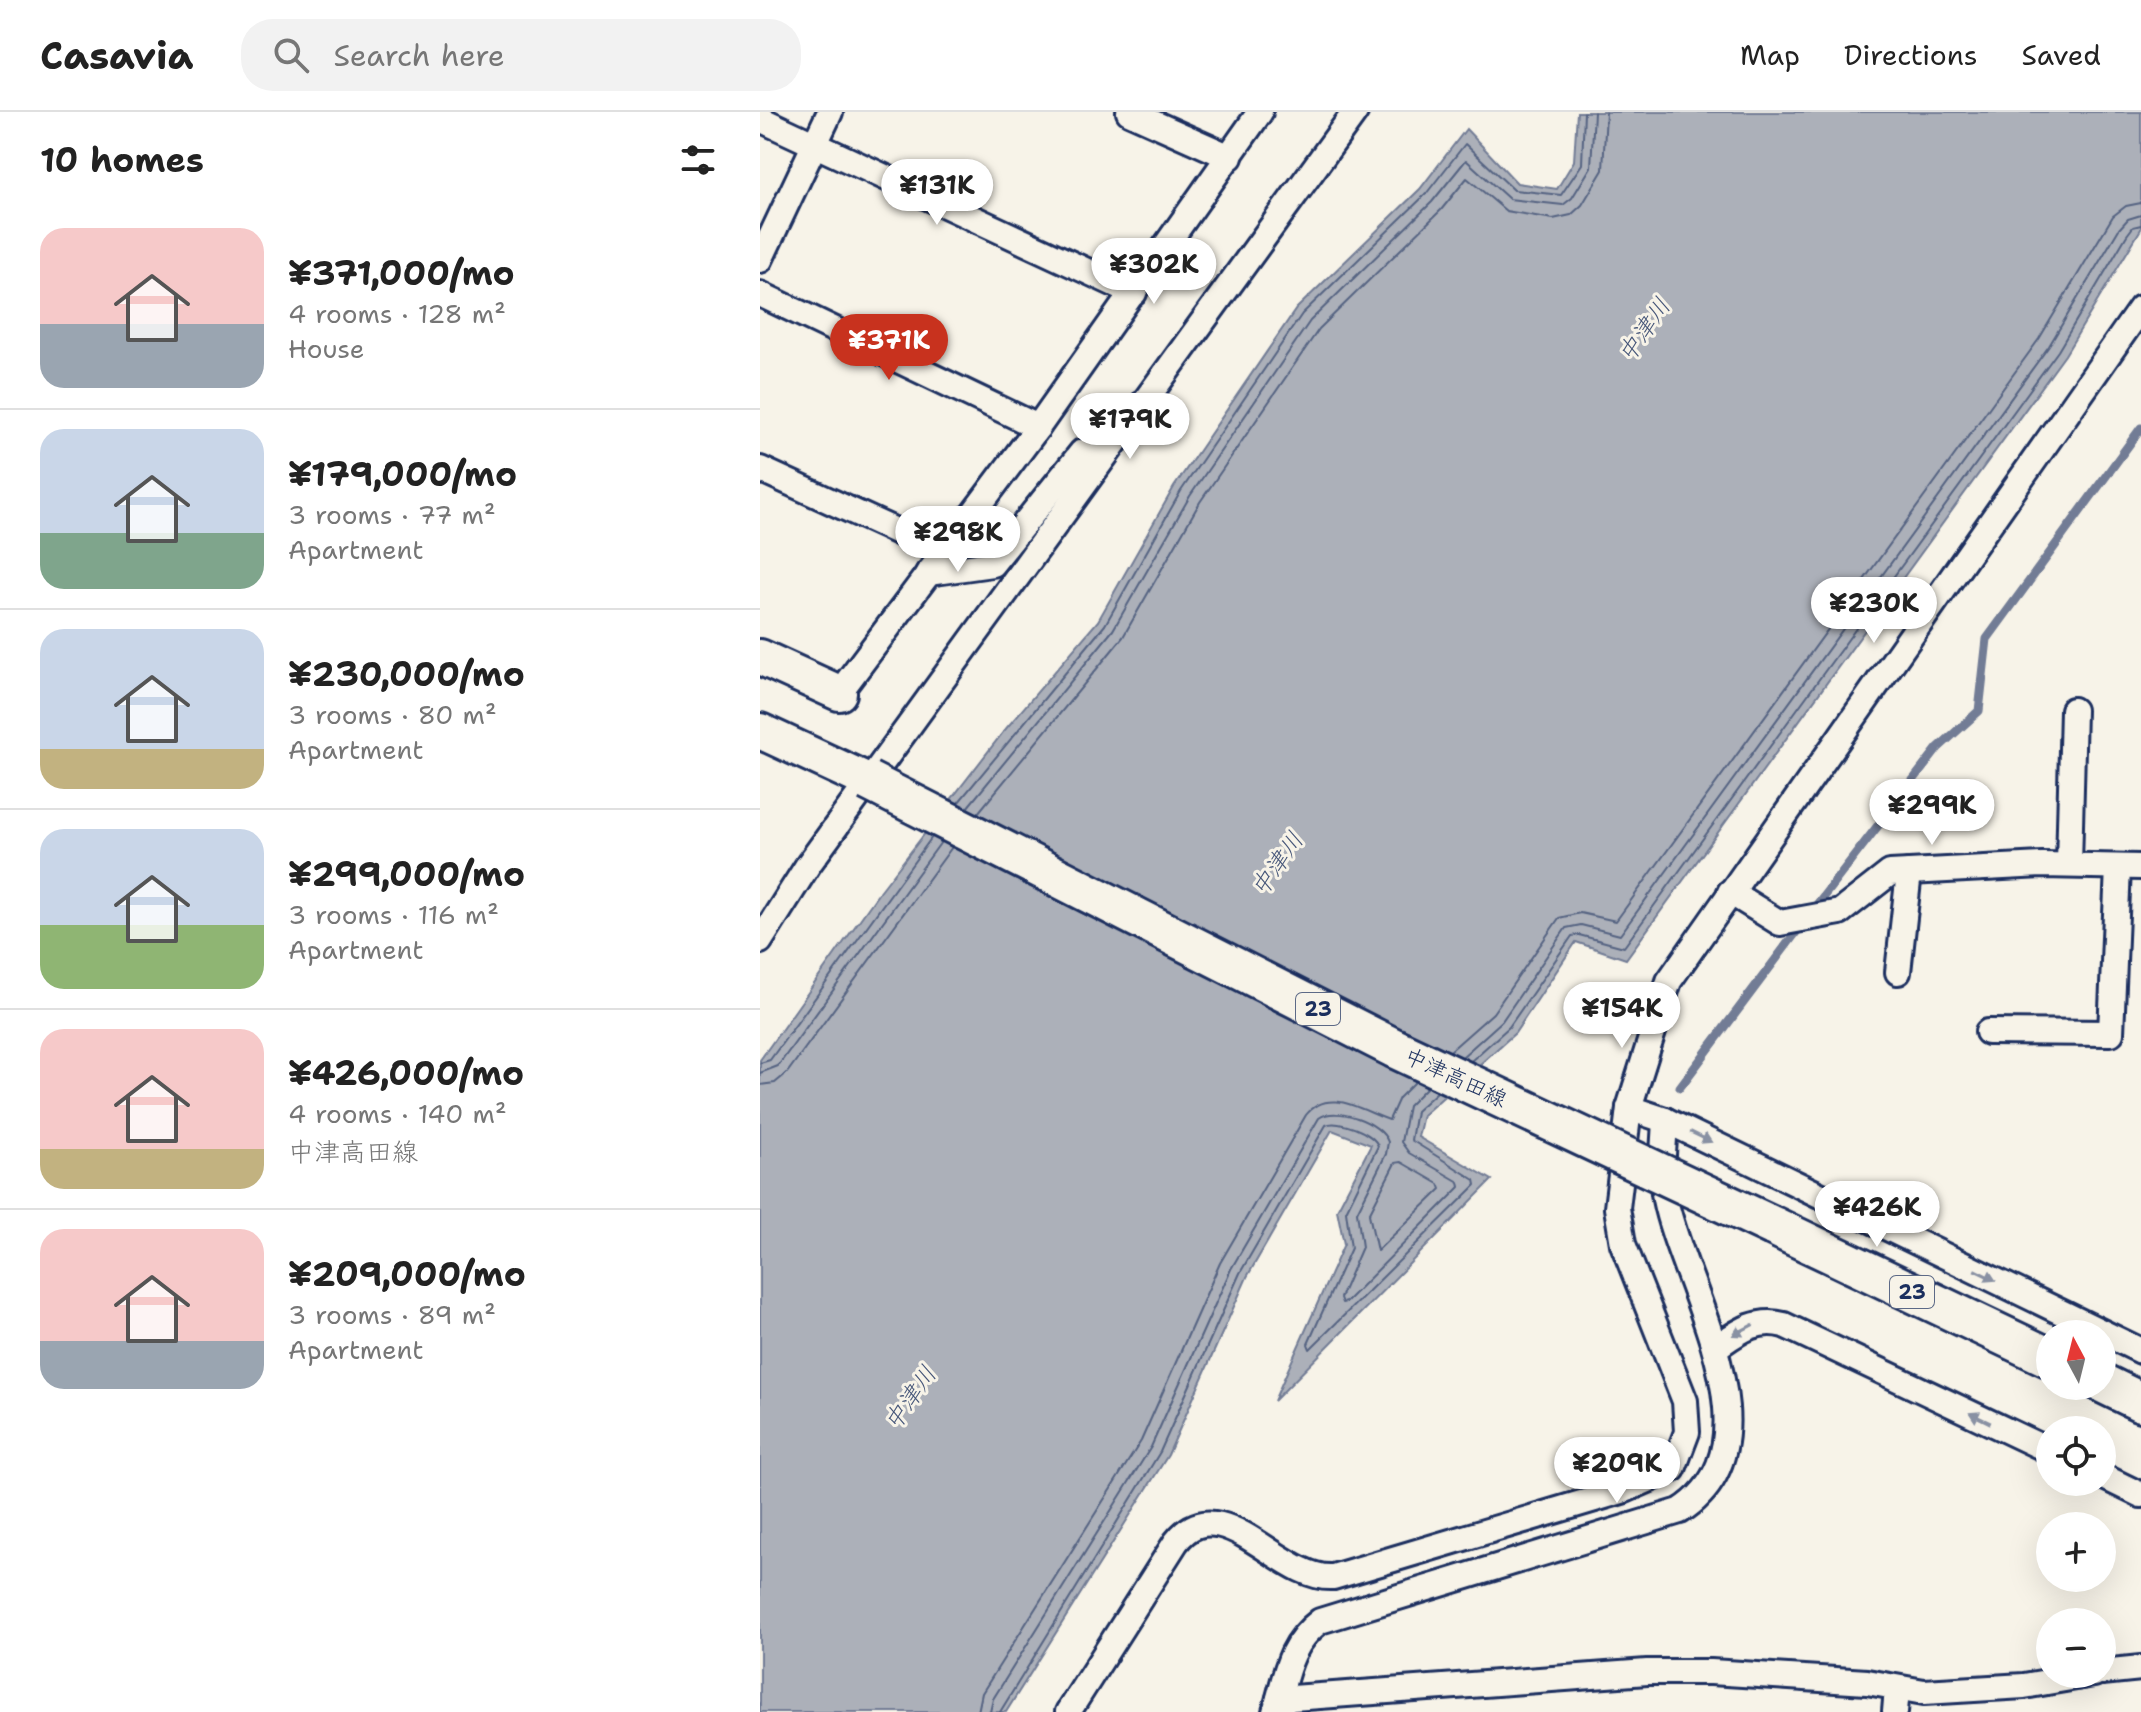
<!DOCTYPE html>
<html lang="en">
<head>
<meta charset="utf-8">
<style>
	:root { --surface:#fff; --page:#f2f2f2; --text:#222; --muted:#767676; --line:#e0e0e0; --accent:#c8321e }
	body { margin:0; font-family:"Shantell Sans","Klee One",sans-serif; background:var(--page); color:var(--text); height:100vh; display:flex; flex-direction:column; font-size:30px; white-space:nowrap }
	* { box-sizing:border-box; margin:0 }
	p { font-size:26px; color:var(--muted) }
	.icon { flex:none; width:44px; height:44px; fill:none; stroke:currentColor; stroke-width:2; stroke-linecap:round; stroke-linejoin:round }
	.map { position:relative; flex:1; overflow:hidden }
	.sheet { display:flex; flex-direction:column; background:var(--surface); width:760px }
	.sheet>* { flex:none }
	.needle { width:52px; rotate:353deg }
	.buttons { position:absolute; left:1276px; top:1208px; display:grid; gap:16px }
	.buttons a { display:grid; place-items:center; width:80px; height:80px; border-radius:50%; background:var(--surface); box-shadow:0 8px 32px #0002; font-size:40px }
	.price { position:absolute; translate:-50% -68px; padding:0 18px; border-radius:28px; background:#fff; color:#222; font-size:26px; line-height:52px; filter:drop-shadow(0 2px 4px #0008) }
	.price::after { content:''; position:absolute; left:50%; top:48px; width:24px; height:18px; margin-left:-12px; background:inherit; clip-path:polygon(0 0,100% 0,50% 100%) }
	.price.current { background:var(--accent); color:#fff }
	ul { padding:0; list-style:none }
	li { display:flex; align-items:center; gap:24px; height:200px; padding:0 40px }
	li+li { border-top:2px solid var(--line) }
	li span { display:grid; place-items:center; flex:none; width:224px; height:160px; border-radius:24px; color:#555 }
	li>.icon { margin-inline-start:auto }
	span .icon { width:96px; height:96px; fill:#fffc; stroke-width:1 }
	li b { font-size:34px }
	h2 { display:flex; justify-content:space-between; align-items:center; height:96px; padding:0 40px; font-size:34px }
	header { display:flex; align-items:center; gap:48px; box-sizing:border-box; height:112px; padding:0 40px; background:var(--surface); border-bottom:2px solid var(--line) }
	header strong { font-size:38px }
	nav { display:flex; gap:44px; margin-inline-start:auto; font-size:28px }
	.search { width:560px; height:72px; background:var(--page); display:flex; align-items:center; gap:20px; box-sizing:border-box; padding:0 28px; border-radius:32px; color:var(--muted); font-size:30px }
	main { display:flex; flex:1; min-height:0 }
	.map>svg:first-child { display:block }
	.water { fill:#acb0b9; stroke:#727c95; stroke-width:2 }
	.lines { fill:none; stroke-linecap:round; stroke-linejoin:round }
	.shore { stroke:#556382; stroke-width:2 }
	.stream { stroke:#727c95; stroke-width:9 }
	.street-casing { stroke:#1b2f5e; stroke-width:30 }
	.secondary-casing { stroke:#1b2f5e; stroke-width:40 }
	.primary-casing { stroke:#1b2f5e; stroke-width:44 }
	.street { stroke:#f7f3e8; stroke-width:24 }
	.secondary { stroke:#f7f3e8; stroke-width:34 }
	.primary { stroke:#f7f3e8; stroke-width:38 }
	.primary-bridge-casing { stroke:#1b2f5e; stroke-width:44; stroke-linecap:butt }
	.primary-bridge { stroke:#f7f3e8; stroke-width:38 }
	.oneway { fill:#8991a3 }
	.labels { text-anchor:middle; stroke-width:6; stroke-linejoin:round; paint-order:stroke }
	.shield { fill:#f7f3e8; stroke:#5d6a87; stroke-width:2 }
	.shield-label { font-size:20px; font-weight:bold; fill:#1b2f5e }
	.street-label { font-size:22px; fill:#1b2f5e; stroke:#f7f3e8 }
	.water-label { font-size:24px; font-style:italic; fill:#465679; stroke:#f7f3e8 }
</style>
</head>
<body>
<header>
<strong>Casavia</strong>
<div class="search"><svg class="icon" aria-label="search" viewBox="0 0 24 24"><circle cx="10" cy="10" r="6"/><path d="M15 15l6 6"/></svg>Search here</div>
<nav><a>Map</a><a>Directions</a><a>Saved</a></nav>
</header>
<main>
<section class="sheet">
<h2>10 homes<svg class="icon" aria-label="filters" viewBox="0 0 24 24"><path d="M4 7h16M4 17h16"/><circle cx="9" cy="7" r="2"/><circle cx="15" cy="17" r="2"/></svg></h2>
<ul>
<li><span style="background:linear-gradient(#f6c9c9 60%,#9aa5b1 0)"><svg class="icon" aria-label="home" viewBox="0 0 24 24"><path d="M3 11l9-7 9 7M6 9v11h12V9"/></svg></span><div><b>¥371,000/mo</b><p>4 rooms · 128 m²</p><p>House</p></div></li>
<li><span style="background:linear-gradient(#c9d6e8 65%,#7fa58c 0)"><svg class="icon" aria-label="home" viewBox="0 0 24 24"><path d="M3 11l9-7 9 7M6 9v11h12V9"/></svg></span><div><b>¥179,000/mo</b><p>3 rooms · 77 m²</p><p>Apartment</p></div></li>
<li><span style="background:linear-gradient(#c9d6e8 75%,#c2b280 0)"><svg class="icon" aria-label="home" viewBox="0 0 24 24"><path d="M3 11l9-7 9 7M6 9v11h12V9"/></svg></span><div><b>¥230,000/mo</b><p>3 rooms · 80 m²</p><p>Apartment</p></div></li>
<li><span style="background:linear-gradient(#c9d6e8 60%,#8fb573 0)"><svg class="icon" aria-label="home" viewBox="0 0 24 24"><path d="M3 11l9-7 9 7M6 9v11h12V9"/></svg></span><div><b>¥299,000/mo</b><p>3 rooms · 116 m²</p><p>Apartment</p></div></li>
<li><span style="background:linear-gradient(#f6c9c9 75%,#c2b280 0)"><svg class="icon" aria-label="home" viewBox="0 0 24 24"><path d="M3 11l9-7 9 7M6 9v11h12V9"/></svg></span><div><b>¥426,000/mo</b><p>4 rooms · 140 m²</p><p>中津高田線</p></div></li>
<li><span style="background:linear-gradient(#f6c9c9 70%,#9aa5b1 0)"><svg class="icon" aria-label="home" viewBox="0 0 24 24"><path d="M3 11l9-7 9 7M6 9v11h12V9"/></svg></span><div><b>¥209,000/mo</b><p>3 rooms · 89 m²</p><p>Apartment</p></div></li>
</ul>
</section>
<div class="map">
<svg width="1381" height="1600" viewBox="0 0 1381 1600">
	<rect width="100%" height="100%" fill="#f7f3e8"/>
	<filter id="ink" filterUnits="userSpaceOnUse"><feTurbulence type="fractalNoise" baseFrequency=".0125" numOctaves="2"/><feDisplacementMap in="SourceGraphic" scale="16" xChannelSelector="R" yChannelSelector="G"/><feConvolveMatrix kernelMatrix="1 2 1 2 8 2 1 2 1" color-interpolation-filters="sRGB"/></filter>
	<g filter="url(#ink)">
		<path class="water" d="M817 0H1381V117L1305 243 866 847 816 830 755 921 663 1003 658 1025 732 1068 514 1289 584 1132 577 1098 611 1033 572 1018 487 1165 408 1343 246 1600H0V948L118 782 244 619 338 509 414 375 536 197 660 77 706 17 757 71 797 77 814 49Z"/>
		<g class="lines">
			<g class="shore">
				<path d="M198 691 345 513 421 379 542 202 666 82 705 32 754 78 801 83 822 52 824 0"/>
				<path d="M207 696 353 518 430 384 550 209 672 90 706 48 749 87 803 93 812 86 831 55 834 0"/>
				<path d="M218 701 363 525 440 390 559 217 681 98 707 66 746 99 793 107 811 103 822 93 843 58 846 0"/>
				<path d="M690 939 733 901 799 806 820 801 856 809 1279 227 1353 104 1366 94 1381 91"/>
				<path d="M702 945 742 909 806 816 821 813 860 823 1289 234 1359 117 1368 107 1381 103"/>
				<path d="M711 949 749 915 812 824 819 823 864 835 1298 239 1367 123 1373 115 1381 113"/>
				<path d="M0 951 10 948 172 725"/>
				<path d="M0 961 18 954 181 730"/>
				<path d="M0 973 15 971 27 961 192 735"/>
				<path d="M641 1050 679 1072 681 1077 617 1139 609 1102 635 1051Z"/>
				<path d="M218 1600 222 1581 381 1329 460 1151 546 1003C569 974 602 999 629 1008L639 986 656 969"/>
				<path d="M230 1600 233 1587 391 1335 471 1157 559 1006C576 994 621 1010 628 1030L626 1042 597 1100 602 1135 580 1186 582 1191 586 1190 700 1075 699 1070 649 1041 641 1030 648 994 667 975"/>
				<path d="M240 1600 400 1340 480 1161 566 1013C578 1007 614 1021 618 1034L586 1099 591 1136 548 1232 550 1237 716 1073 715 1068 651 1028 656 999 677 980"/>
			</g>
			<g class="stream">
				<path d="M1052 799 1178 636 1219 599 1227 527 1381 316"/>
				<path d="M920 975 1043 811"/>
			</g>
			<g class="street-casing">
				<g id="street">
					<path d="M369 0 470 45"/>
					<path d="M0 7 374 181"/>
					<path d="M0 148 70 0"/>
					<path d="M0 182 278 315"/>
					<path d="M0 357 184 441"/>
					<path d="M168 461 232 452 322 340 351 334"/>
					<path d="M79 581 278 315 500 0"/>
					<path d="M1309 753 1313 598"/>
					<path d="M970 780 1020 811 1080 800 1130 761 1282 753 1381 755"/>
					<path d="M0 829 48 753 595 0"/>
					<path d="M1138 860 1149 760"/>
					<path d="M1228 920 1351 921 1358 755"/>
					<path d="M869 996 905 1008 1381 1239"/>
					<path d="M955 1236C977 1221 996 1205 1024 1213L1290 1339"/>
					<path d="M1342 1364 1381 1383"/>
					<path d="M1342 1560 1381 1556"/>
					<path d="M519 1587 887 1560H951L1107 1570 1164 1580 1264 1574 1334 1562"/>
					<path d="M308 1600 416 1430C461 1372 520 1469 573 1465L865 1378 913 1357 927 1320 925 1289 863 1132 857 1096 869 996 909 869 1381 196"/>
					<path d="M515 1600C526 1564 528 1533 560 1509L920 1399C1025 1332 922 1174 905 1087 900 1062 904 1034 905 1008"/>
					<path d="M1135 1600 1137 1576"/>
				</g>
			</g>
			<g class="secondary-casing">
				<g id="secondary">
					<path d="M0 545 79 581"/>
					<path d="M0 619 108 669"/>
				</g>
			</g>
			<g class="primary-casing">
				<g id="primary">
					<path d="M1013 1114 1290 1246"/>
					<path d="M1342 1271 1381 1290"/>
				</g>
			</g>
			<use href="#street" class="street"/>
			<use href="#secondary" class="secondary"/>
			<use href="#primary" class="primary"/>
			<g class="primary-bridge-casing">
				<path id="primary-bridge" d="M108 669 634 936 1013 1114"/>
			</g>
			<use href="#primary-bridge" class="primary-bridge"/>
		</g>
		<defs><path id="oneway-solid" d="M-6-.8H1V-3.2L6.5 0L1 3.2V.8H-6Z" transform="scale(2)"/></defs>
		<g class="oneway">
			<use href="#oneway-solid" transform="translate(941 1025) rotate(26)"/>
			<use href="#oneway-solid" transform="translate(1225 1163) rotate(26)"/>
			<use href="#oneway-solid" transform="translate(983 1218) rotate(152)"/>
			<use href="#oneway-solid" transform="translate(1220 1306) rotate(-154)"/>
		</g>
	</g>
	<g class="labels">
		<g class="shield">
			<rect x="536" y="881" width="44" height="32" rx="6"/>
			<rect x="1130" y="1164" width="44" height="32" rx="6"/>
		</g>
		<g class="shield-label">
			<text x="558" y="904">23</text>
			<text x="1152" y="1187">23</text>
		</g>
		<g class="street-label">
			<text transform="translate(696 965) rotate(25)" y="8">中津高田線</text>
		</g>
		<g class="water-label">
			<text transform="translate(884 218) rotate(-55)" y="8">中津川</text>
			<text transform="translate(517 752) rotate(-55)" y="8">中津川</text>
			<text transform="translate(150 1286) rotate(-55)" y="8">中津川</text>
		</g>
	</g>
</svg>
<div class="buttons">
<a><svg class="needle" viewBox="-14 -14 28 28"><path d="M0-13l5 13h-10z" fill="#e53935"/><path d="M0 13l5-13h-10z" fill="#767676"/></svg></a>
<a><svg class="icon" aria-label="locate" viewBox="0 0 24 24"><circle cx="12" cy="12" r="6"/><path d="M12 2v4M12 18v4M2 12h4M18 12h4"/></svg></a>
<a>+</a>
<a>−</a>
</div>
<b class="price" style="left:177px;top:115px">¥131K</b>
<b class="price" style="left:394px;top:194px">¥302K</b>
<b class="price current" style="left:129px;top:270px">¥371K</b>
<b class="price" style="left:370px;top:349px">¥179K</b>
<b class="price" style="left:198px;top:462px">¥298K</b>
<b class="price" style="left:1114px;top:533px">¥230K</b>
<b class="price" style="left:1172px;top:735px">¥299K</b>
<b class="price" style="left:862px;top:938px">¥154K</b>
<b class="price" style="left:1117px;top:1137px">¥426K</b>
<b class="price" style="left:857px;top:1393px">¥209K</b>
</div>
</main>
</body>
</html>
